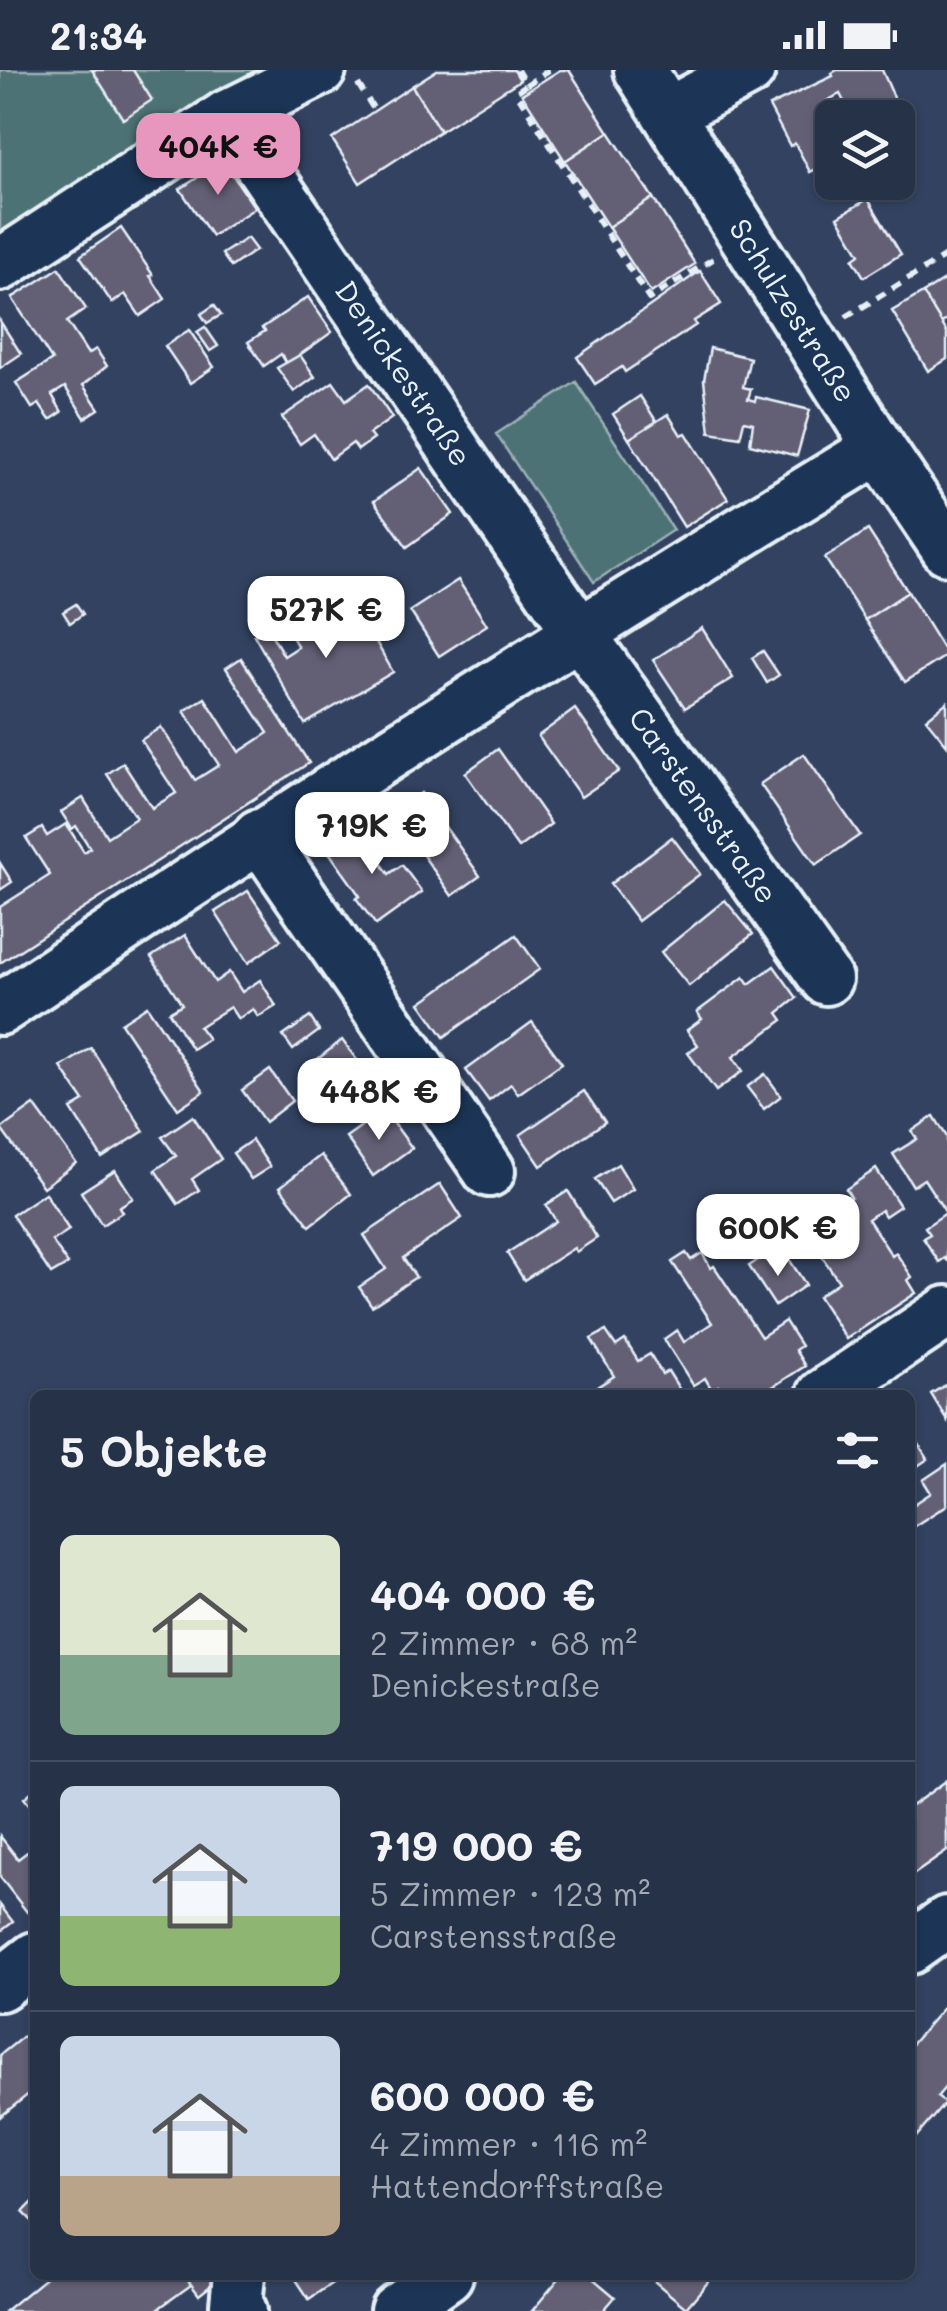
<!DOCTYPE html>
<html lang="de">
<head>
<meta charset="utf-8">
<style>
	:root { --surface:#263248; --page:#2e3a4f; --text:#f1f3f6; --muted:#a4aab4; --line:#424d60; --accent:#e797bd }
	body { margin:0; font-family:Mali,sans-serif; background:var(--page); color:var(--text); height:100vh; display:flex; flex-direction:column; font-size:38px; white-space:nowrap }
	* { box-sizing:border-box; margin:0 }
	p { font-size:32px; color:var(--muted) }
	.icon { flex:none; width:55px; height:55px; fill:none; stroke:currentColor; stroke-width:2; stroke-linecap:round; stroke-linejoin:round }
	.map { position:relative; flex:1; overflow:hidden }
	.side { position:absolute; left:30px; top:1320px; width:885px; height:890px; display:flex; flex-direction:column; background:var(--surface); border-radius:15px; box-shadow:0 2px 8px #0004,0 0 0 2px var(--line) }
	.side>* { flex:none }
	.controls { position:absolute; left:815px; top:30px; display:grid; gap:20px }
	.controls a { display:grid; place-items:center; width:100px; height:100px; border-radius:15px; background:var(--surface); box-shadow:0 2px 8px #0004,0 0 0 2px var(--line); font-size:50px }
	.price { position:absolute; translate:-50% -85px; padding:0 22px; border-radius:20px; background:#fff; color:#222; font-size:32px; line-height:65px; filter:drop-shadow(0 2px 5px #0008) }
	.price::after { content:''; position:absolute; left:50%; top:60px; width:30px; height:22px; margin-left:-15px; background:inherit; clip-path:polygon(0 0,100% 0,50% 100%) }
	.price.active { background:var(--accent); color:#111 }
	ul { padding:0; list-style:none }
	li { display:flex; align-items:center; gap:30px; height:250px; padding:0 30px }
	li+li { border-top:2px solid var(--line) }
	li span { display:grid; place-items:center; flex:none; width:280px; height:200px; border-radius:15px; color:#555 }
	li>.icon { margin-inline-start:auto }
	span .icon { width:120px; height:120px; fill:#fffc; stroke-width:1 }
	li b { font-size:42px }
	h2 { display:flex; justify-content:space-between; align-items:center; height:120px; padding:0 30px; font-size:42px }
	.status { display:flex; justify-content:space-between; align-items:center; height:70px; padding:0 50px; background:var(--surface); direction:ltr }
	.status svg { height:28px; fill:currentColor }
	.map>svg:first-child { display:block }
	.green { fill:#4d7275; stroke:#9ab2b6; stroke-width:2.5 }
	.building { fill:#645f75; stroke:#e8f1f8; stroke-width:2.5 }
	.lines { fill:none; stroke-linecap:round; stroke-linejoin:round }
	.minor-casing { stroke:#e8f1f8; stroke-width:58 }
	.path { stroke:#e8f1f8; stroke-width:6; stroke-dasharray:10 8; stroke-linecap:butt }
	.minor { stroke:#1d3557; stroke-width:50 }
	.labels { text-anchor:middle; stroke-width:8; stroke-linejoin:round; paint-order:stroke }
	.street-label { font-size:30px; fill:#e8f1f8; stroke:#1d3557 }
</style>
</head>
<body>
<div class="status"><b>21:34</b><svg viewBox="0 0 49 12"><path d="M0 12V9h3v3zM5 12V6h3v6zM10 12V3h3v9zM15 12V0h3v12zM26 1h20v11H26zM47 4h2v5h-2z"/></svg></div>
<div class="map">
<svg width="947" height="2241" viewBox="0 0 947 2241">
	<rect width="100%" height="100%" fill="#324260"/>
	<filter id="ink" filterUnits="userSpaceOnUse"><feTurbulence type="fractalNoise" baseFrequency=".01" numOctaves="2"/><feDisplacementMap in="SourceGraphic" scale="20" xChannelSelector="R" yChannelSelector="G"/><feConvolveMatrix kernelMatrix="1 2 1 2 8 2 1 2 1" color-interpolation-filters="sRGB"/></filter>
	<g filter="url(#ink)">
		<g class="green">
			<path d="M0 0H255L172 51 0 168Z"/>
			<path d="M576 312 673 460 594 512 496 364Z"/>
		</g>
		<g class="building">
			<path d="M92 0H133L152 30 123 49Z"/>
			<path d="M437 0H514L520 10 440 61 412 16Z"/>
			<path d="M560 0H569L609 62 565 91 522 24Z"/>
			<path d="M837 0H882L902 46 867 48 861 37 850 43 840 24 821 34 831 54 817 62 832 91 810 102 795 73 790 76 769 36 833 6 832 3Z"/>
			<path d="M412 16 440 61 360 113 332 69Z"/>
			<path d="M609 62 653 128 608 157 565 91Z"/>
			<path d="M223 91 255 138 212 166 180 119Z"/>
			<path d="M653 128 695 194 651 223 608 157Z"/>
			<path d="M868 129 901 184 864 207 853 189 860 184 838 147Z"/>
			<path d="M121 158 153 205 150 206 165 229 140 246 125 224 112 233 80 186Z"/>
			<path d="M247 168 256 180 231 197 222 184Z"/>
			<path d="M59 198 86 239 67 252 88 284 96 279 107 296 83 315 99 339 85 348 65 317 52 325 62 342 50 350 39 334 32 338 16 313 52 290 12 228Z"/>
			<path d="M700 201 721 234 694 251 696 255 625 302 622 297 595 314 577 287Z"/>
			<path d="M947 208V250L941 253 923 223Z"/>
			<path d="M923 223 947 262V289L928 301 892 241Z"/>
			<path d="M308 227 332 262 287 294 281 284 264 296 248 272 265 261 262 258Z"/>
			<path d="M214 235 221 245 207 253 201 244Z"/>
			<path d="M0 251 21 284 0 298Z"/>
			<path d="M205 257 218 276 210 281 197 262Z"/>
			<path d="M189 260 214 297 190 313 165 276Z"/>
			<path d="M710 278 750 288 743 317 751 319 748 329 755 331 756 327 810 340 797 386 750 374 753 353 744 351 740 367 710 362 704 310Z"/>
			<path d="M300 285 315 307 294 322 277 298Z"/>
			<path d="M333 312 346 330 369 314 392 348 369 364 373 369 358 380 353 373 331 389 314 364 300 374 282 347Z"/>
			<path d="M640 326 657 352 629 369 613 344Z"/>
			<path d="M668 344 681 365 686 363 728 429 684 457 629 369Z"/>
			<path d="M421 398 453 444 407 477 374 431Z"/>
			<path d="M868 460 908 522 865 550 825 488Z"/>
			<path d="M458 510 487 555 439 586 410 541Z"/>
			<path d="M908 522 947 585 905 612 865 550Z"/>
			<path d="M310 529H330L342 551 359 542 393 602 305 654 254 565 270 562 284 586 298 577 280 546 300 544 315 568 328 559Z"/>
			<path d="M76 534 83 544 70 553 63 542Z"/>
			<path d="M702 558 733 608 685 638 653 590Z"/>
			<path d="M763 581 779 605 767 613 752 588Z"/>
			<path d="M241 588 309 693 0 893V837L50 805 26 768 42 758 47 766 66 754 84 782 90 778 76 756 72 759 61 742 83 728 107 767 136 748 107 704 123 693 152 738 176 723 141 670 161 657 195 710 219 695 184 641 205 628 239 682 268 663 226 598Z"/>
			<path d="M947 632V675L926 649Z"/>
			<path d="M575 639 619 701 581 727 538 666Z"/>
			<path d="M498 679 551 754 518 778 465 703Z"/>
			<path d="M804 684 860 765 816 795 760 714Z"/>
			<path d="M421 723 480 806 452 826 393 743Z"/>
			<path d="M355 757 389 804 402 795 422 822 376 855 356 828 360 826 326 778Z"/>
			<path d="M672 767 700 804 638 851 610 814Z"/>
			<path d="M0 793 12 812 0 820Z"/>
			<path d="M248 821 281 870 248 893 215 842Z"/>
			<path d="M725 830 753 864 689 916 661 882Z"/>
			<path d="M185 865 215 912 229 902 242 922 260 910 276 936 258 947 253 939 238 949 230 937 199 957 208 969 192 979 169 942 182 934 151 887Z"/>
			<path d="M516 865 540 899 444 967 420 933Z"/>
			<path d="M774 896 797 928 778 943 783 950 733 987 743 1001 716 1021 688 983 698 975 687 960 702 949 697 942 744 907 749 914Z"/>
			<path d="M147 936 204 1021 178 1039 121 953Z"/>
			<path d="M310 947 319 961 293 980 283 966Z"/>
			<path d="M532 952 562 993 518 1024 511 1014 489 1031 466 1000Z"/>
			<path d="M342 970 368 1005 326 1038 300 1003Z"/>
			<path d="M91 978 144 1061 102 1088 71 1039 84 1031 61 997Z"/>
			<path d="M270 1000 292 1031 265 1052 242 1020Z"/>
			<path d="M765 1004 781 1026 764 1039 747 1017Z"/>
			<path d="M584 1021 605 1052 541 1096 520 1065Z"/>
			<path d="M34 1035 76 1093 43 1117 1 1059Z"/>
			<path d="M384 1040 412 1078 373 1106 346 1067Z"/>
			<path d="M193 1046 221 1089 192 1109 199 1120 178 1134 155 1100 176 1086 162 1067Z"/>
			<path d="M934 1046 947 1067V1190L945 1188 939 1192 923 1168 930 1164 925 1157 946 1143 924 1109 913 1116 893 1084 917 1069 912 1061Z"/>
			<path d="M252 1070 270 1097 251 1109 233 1083Z"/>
			<path d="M321 1085 351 1124 310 1156 280 1117Z"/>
			<path d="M618 1094 633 1119 611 1133 595 1109Z"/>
			<path d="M876 1099 900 1136 885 1146 881 1140 868 1149 892 1186 896 1183 912 1207 908 1210 916 1223 846 1269 818 1226 839 1212 815 1176 828 1168 815 1150 851 1127 846 1119Z"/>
			<path d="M115 1100 133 1128 119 1137 122 1142 102 1155 81 1122Z"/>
			<path d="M440 1114 462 1148 403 1188 416 1207 372 1236 359 1217 386 1199 364 1165Z"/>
			<path d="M568 1121 597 1168 576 1182 574 1178 524 1210 507 1183 556 1151 546 1135Z"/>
			<path d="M45 1123 69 1160 52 1171 68 1194 51 1204 12 1145Z"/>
			<path d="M686 1183 691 1190 702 1183 711 1198 714 1196 761 1267 785 1251 801 1276 795 1280 805 1296 760 1325H724L718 1316 712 1320 705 1308 693 1315 664 1269 677 1260 684 1272 712 1253 672 1192Z"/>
			<path d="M764 1186 770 1196 787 1186 806 1215 775 1236 749 1196Z"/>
			<path d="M606 1261 616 1276 625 1270 638 1291 650 1284 662 1304 668 1301 683 1325H602L597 1317 614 1306 591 1269Z"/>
			<path d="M947 1314V1350L931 1324Z"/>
			<path d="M910 1361 928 1389 910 1401Z"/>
			<path d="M947 1394V1435L911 1458 910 1437 931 1423 923 1410Z"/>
			<path d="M946 1711 947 1781 910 1807V1737Z"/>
			<path d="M35 1719V1742L24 1728Z"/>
			<path d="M0 1766 18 1789 35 1776V1836L27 1842 0 1807Z"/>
			<path d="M0 1835 13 1852 0 1862Z"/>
			<path d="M947 1933V2015L937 2027 945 2033 910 2074V1976Z"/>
			<path d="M35 1957V2019L0 2047V1985Z"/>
			<path d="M35 2130V2151L33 2152 23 2142Z"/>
			<path d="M49 2205H184L191 2215 155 2241H5Z"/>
			<path d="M184 2205H221L222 2207 199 2225Z"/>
			<path d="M293 2205H344L309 2229Z"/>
			<path d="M562 2205H589L615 2227 603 2241H532Z"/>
			<path d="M647 2205H714L686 2238Z"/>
		</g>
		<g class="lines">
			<g class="minor-casing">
				<g id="minor">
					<path id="s1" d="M640 0 879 378 947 479"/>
					<path d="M669 43 749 0"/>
					<path id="s2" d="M227 46 578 561 826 909"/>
					<path d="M0 195 227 46 320 0"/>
					<path d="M259 765 489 1101"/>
					<path d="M0 939C289 745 582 559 879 378"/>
					<path d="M823 1325 947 1242"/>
					<path d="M910 1878 947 1852"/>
					<path d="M0 1915 35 1888"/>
					<path d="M239 2205 236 2235 241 2241"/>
					<path d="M396 2241 447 2205"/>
				</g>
			</g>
			<g class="path">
				<path d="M517 0 526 15 549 0"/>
				<path d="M358 14 375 41"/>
				<path d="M526 15 516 22 649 229 713 189"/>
				<path d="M846 247 947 185"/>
			</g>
			<use href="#minor" class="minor"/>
		</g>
	</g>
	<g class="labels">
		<g class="street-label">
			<text dy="10" stroke="none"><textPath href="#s1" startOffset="285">Schulzestraße</textPath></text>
			<text dy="10" stroke="none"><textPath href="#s2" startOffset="312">Denickestraße</textPath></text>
			<text dy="10" stroke="none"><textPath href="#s2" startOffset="838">Carstensstraße</textPath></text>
		</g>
	</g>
</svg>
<div class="controls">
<a><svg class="icon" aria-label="layers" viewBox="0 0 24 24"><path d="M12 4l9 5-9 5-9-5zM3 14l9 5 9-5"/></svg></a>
</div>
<b class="price active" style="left:218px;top:128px">404K €</b>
<b class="price" style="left:326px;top:591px">527K €</b>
<b class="price" style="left:372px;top:807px">719K €</b>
<b class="price" style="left:379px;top:1073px">448K €</b>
<b class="price" style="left:778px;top:1209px">600K €</b>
<section class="side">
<h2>5 Objekte<svg class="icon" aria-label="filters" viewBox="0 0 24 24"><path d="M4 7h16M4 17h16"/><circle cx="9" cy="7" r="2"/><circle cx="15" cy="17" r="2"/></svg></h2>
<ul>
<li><span style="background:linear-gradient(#dfe7d0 60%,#7fa58c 0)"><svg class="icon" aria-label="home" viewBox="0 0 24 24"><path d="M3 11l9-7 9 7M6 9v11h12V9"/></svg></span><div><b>404 000 €</b><p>2 Zimmer · 68 m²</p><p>Denickestraße</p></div></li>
<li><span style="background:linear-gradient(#c9d6e8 65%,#8fb573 0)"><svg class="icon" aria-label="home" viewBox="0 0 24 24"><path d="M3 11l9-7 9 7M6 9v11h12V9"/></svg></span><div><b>719 000 €</b><p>5 Zimmer · 123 m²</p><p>Carstensstraße</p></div></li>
<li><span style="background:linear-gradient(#c9d6e8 70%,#b9a48a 0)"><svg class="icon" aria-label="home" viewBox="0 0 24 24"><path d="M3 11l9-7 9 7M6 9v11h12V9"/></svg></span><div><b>600 000 €</b><p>4 Zimmer · 116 m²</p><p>Hattendorffstraße</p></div></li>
</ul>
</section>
</div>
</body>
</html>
